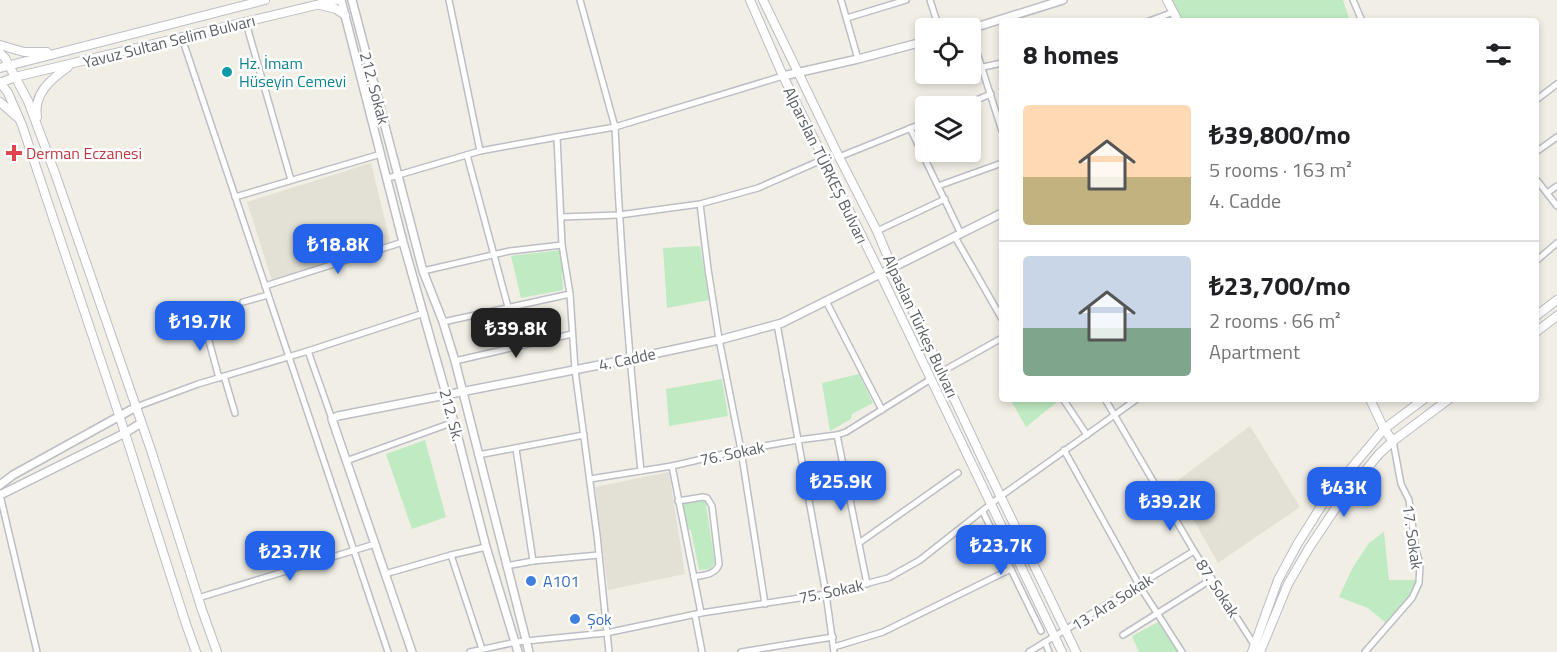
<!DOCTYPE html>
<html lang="en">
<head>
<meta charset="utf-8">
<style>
	:root { --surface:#fff; --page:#f6f6f6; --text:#202124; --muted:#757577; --line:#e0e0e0; --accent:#2563eb }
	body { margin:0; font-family:"Titillium Web",sans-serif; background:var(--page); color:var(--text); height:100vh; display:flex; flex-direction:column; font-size:22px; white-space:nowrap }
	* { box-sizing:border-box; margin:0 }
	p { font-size:20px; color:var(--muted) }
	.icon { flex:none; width:33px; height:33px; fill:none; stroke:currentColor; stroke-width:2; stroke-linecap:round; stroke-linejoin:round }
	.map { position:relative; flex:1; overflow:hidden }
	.sheet { position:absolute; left:999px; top:18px; width:540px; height:384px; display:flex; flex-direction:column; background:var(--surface); border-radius:6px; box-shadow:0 3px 9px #0003 }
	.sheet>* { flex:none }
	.tools { position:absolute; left:915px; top:18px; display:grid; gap:12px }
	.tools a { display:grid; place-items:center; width:66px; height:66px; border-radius:6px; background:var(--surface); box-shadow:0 3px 9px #0003; font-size:30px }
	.price { position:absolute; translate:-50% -51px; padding:0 14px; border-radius:12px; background:var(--accent); color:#fff; font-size:20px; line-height:39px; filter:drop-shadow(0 2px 3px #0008) }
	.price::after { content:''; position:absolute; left:50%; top:36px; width:18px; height:14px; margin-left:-9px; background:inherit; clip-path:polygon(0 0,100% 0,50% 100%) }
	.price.current { background:#222; color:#fff }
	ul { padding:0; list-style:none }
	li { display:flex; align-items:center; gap:18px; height:150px; padding:0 24px }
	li+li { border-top:2px solid var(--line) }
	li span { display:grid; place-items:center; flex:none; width:168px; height:120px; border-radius:6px; color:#555 }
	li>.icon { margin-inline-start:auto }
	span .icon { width:72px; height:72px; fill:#fffc; stroke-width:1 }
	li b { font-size:26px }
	h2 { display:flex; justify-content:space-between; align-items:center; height:72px; padding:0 24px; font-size:26px }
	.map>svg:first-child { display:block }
	.education { fill:#e3e1d5 }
	.green { fill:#bfeac2 }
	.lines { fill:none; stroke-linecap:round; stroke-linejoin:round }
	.minor-casing { stroke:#bcbec5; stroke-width:8 }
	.tertiary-casing { stroke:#bcbec5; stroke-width:10 }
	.secondary-casing { stroke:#babdc4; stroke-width:10 }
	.minor { stroke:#fff; stroke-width:5 }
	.tertiary { stroke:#fff; stroke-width:7 }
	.secondary { stroke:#fff; stroke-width:8 }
	.culture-dot { fill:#0f9aa8; stroke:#fff; stroke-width:2 }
	.health-dot { fill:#e0444e; stroke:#fff; stroke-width:2 }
	.shop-dot { fill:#3f7fe0; stroke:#fff; stroke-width:2 }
	.labels { text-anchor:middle; stroke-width:5; stroke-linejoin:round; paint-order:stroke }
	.street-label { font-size:16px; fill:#5c6067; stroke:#fff }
	.culture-label { font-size:16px; fill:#0d838f; stroke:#fff; text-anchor:start }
	.health-label { font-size:16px; fill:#be3a42; stroke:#fff; text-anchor:start }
	.shop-label { font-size:16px; fill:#366cbe; stroke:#fff; text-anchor:start }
</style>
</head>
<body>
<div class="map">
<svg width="1557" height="652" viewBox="0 0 1557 652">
	<rect width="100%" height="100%" fill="#f1efe5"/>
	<g class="education">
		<path d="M371 163 391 245 272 281 247 202Z"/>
		<path d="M1250 426 1300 507 1218 563 1173 484Z"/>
		<path d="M669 472 685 574 608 590 595 487Z"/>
	</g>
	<g class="green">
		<path d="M1172 0H1343L1350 21H1183Z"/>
		<path d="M700 246 709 300 667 308 663 248Z"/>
		<path d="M561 250 563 290 521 298 511 256Z"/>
		<path d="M859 374 873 403 852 414 851 419 830 431 822 383Z"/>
		<path d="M722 379 728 416 669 426 666 389Z"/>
		<path d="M1010 399H1055L1057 402 1026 427Z"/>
		<path d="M425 440 446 517 412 529 386 454Z"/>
		<path d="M703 500 705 501 706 505 715 563 710 569 699 570 691 531 686 527 682 504Z"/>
		<path d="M1384 532 1389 580H1416L1411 593 1386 623 1368 608 1339 597 1353 567 1369 543Z"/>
		<path d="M1160 621 1178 652H1139L1132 636Z"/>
	</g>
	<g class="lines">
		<g class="minor-casing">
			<g id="minor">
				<path d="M449 0 480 151"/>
				<path d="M580 0 615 127 783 76"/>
				<path d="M841 0 858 59"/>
				<path d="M930 0 939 28"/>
				<path d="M1353 0 1362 21"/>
				<path d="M847 18 906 0"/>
				<path d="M1149 21 1174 12"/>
				<path d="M246 23 291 180"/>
				<path d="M970 31 1002 131"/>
				<path d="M182 38 388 652"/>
				<path d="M983 67 1002 63"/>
				<path d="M1536 100 1557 84"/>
				<path d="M962 106 991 94"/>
				<path d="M910 128 961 234"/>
				<path d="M1536 152 1557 137"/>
				<path d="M467 155 508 307"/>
				<path d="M839 157 926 122"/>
				<path d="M388 178 480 151 557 137"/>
				<path d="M1536 179 1557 206"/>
				<path d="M938 186 1002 163"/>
				<path d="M1547 193 1557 186"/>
				<path d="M235 197 381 154"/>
				<path d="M700 204 708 269 719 339 741 450 765 604"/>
				<path d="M561 217 619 215 700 204 758 188 824 159"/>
				<path d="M877 231 945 199"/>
				<path d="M955 237 1002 319"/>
				<path d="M1536 261 1557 243"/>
				<path d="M423 271 510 251 562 245"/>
				<path d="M265 286 403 242"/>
				<path d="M826 301 882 410"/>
				<path d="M243 302 268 295"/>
				<path d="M203 319 219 378"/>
				<path d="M443 322 570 294"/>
				<path d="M777 324 826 594 834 652"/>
				<path d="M455 361 572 334"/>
				<path d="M943 371 1002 338"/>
				<path d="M224 376 235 413"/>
				<path d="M1063 399 1087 435"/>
				<path d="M1105 399 1194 551 1255 646"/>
				<path d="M136 407 198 384 308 351"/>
				<path d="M332 419 308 351 424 313"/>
				<path d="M837 435 867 584"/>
				<path d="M516 449 533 561"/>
				<path d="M1064 450 1139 585 1182 652"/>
				<path d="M478 455 584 435"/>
				<path d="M346 461 454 422"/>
				<path d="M672 466 701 613"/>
				<path d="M590 479 672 466 741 450 798 440 837 435 846 432 931 379"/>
				<path d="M0 495 37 652"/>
				<path d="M678 501 703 497 707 498 712 506 719 564C716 575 703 575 694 577"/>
				<path d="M983 512 1041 631"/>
				<path d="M859 543 958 473"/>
				<path d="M451 555 482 649"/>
				<path d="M506 566 533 561 599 555"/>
				<path d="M385 574 451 555 486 547"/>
				<path d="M198 598 375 544"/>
				<path d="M695 615 702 652"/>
				<path d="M1123 635 1212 579"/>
				<path d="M1045 642 1049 652"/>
				<path d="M834 647 883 632 1011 569"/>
				<path d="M470 652 516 642 606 633 701 613 826 594 888 578 920 560 1001 496 1137 399"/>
				<path d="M609 652 597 535 575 370 570 294 562 245 557 137 615 127C620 242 629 357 641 471"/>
				<path d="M741 652 833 637"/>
				<path d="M1029 652 1194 551"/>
				<path d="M1365 652 1412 598 1419 583 1420 564 1416 550 1409 500 1401 484 1393 441"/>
			</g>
		</g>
		<g class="tertiary-casing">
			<g id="tertiary">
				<path d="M341 0 403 242 454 422 486 547 518 652"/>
				<path d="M352 0 423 271 443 322 455 361 529 652"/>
				<path d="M970 29 1063 0"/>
				<path d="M783 76 858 59 926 41"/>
				<path d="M0 485 13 475 136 407"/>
				<path d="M0 494V495L125 433 141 423"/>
				<path d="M412 652 332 419 338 416 630 359 723 339 782 323 1002 213"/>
			</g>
		</g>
		<g class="secondary-casing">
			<g id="secondary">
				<path d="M750 0 783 76 880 273 1062 652"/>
				<path d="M763 0 839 157 877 231 892 267 982 458 1076 652"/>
				<path d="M1167 0 1178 21"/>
				<path d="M320 5 336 9 345 15"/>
				<path d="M0 45 24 52H47"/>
				<path d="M0 53 5 58 28 101 56 176 151 450 202 610 217 652"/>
				<path d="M0 68 265 0"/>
				<path d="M0 82 8 93 22 125 125 433 186 624 196 652"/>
				<path d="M0 83 15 77 337 0"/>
				<path d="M0 102 17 117"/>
				<path d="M37 117C33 94 51 79 68 67"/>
				<path d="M1536 316 1557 300"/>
				<path d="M1536 332 1557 316"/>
				<path d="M1370 399 1384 429 1393 441"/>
				<path d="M1252 652 1278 580 1298 543 1327 497 1384 429 1424 399"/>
				<path d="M1260 652 1288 584 1309 548 1339 503 1379 454 1393 441 1449 399"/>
			</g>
		</g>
		<use href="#minor" class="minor"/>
		<use href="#tertiary" class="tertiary"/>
		<use href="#secondary" class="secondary"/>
	</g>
	<circle class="culture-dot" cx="227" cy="72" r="6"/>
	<path class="health-dot" d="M11 144h6v6h6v6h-6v6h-6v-6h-6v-6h6z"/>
	<g class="shop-dot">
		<circle cx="531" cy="581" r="6"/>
		<circle cx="575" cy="619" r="6"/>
	</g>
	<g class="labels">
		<g class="street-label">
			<text transform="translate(169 41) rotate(-14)" y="6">Yavuz Sultan Selim Bulvarı</text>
			<text transform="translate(375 88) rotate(75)" y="6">212. Sokak</text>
			<text transform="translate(826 165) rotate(64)" y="6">Alparslan TÜRKEŞ Bulvarı</text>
			<text transform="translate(921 326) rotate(65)" y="6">Alpaslan Türkeş Bulvarı</text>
			<text transform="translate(627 359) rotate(-12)" y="6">4. Cadde</text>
			<text transform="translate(452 415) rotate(75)" y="6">212. Sk.</text>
			<text transform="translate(732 453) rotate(-12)" y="6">76. Sokak</text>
			<text transform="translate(1413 537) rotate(82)" y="6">17. Sokak</text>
			<text transform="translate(1218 588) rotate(57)" y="6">87. Sokak</text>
			<text transform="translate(831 591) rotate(-12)" y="6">75. Sokak</text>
			<text transform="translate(1112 602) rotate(-32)" y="6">13. Ara Sokak</text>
		</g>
		<g class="culture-label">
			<text x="239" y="69">Hz. İmam<tspan x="239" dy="18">Hüseyin Cemevi</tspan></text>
		</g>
		<g class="health-label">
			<text x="26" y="159">Derman Eczanesi</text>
		</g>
		<g class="shop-label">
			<text x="543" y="587">A101</text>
			<text x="587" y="625">Şok</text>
		</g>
	</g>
</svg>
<div class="tools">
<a><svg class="icon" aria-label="locate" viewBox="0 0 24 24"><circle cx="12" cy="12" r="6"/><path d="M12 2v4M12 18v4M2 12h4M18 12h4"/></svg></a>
<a><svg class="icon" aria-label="layers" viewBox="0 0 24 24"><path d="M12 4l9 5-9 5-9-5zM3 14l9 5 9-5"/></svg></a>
</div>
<b class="price" style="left:338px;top:275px">₺18.8K</b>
<b class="price" style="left:200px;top:352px">₺19.7K</b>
<b class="price current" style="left:516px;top:359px">₺39.8K</b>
<b class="price" style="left:841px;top:512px">₺25.9K</b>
<b class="price" style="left:1344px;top:518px">₺43K</b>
<b class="price" style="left:1170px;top:532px">₺39.2K</b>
<b class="price" style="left:1001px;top:576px">₺23.7K</b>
<b class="price" style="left:290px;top:582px">₺23.7K</b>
<section class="sheet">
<h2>8 homes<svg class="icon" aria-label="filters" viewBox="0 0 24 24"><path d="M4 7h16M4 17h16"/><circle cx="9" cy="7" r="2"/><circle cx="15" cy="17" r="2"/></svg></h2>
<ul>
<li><span style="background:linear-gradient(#ffd9b3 60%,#c2b280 0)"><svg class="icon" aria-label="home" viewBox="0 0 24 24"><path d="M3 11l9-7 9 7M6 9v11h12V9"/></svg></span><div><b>₺39,800/mo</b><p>5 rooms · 163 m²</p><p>4. Cadde</p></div></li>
<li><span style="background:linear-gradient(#c9d6e8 60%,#7fa58c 0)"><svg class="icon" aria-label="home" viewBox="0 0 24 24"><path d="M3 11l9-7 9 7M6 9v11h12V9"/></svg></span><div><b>₺23,700/mo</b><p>2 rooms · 66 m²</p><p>Apartment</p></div></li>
</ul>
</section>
</div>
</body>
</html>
